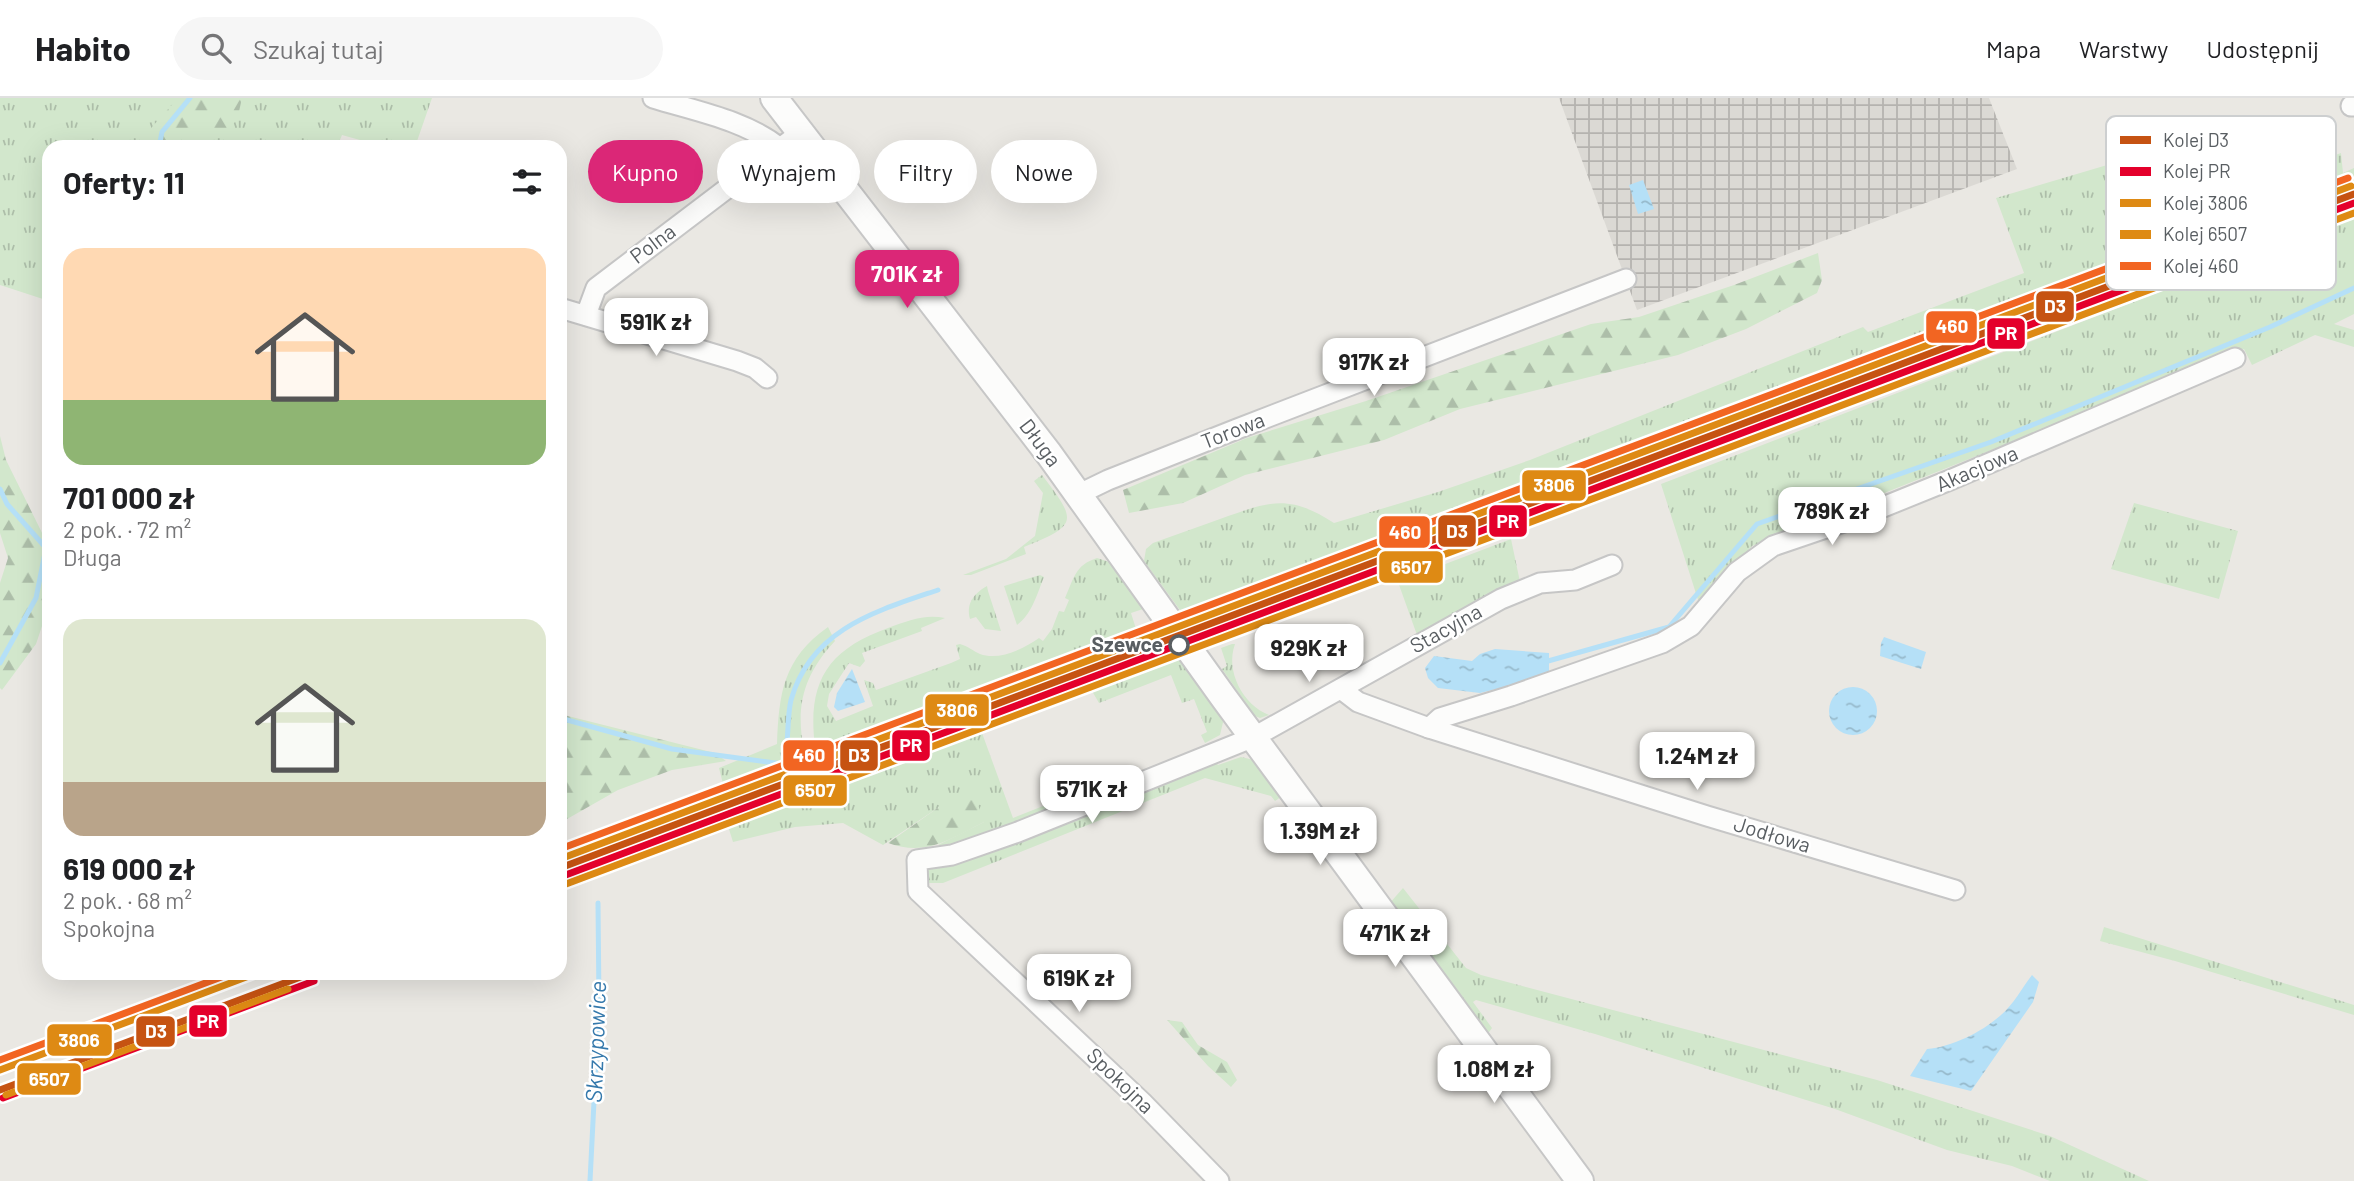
<!DOCTYPE html>
<html lang="pl">
<head>
<meta charset="utf-8">
<style>
	:root { --surface:#fff; --page:#f6f6f6; --text:#202124; --muted:#757577; --line:#e0e0e0; --accent:#db2777 }
	body { margin:0; font-family:Barlow,sans-serif; background:var(--page); color:var(--text); height:100vh; display:flex; flex-direction:column; font-size:26px; white-space:nowrap }
	* { box-sizing:border-box; margin:0 }
	p { font-size:23px; color:var(--muted) }
	.icon { flex:none; width:38px; height:38px; fill:none; stroke:currentColor; stroke-width:2; stroke-linecap:round; stroke-linejoin:round }
	.map { position:relative; flex:1; overflow:hidden }
	.panel { position:absolute; left:42px; top:42px; width:525px; height:840px; display:flex; flex-direction:column; background:var(--surface); border-radius:21px; box-shadow:0 7px 28px #0002 }
	.panel>* { flex:none }
	.banner { position:absolute; left:588px; top:42px; width:665px; height:63px; display:flex; gap:14px }
	.price { position:absolute; translate:-50% -60px; padding:0 16px; border-radius:14px; background:#fff; color:#222; font-size:23px; line-height:46px; filter:drop-shadow(0 2px 4px #0008) }
	.price::after { content:''; position:absolute; left:50%; top:42px; width:21px; height:16px; margin-left:-10px; background:inherit; clip-path:polygon(0 0,100% 0,50% 100%) }
	.price.on { background:var(--accent); color:#fff }
	ul { padding:0; list-style:none }
	li { display:grid; align-content:center; gap:14px; height:371px; padding:0 21px }
	li span { display:grid; place-items:center; height:217px; border-radius:21px; color:#555 }
	li>.icon { margin-inline-start:auto }
	span .icon { width:126px; height:126px; fill:#fffc; stroke-width:1 }
	li b { font-size:30px }
	h2 { display:flex; justify-content:space-between; align-items:center; height:84px; padding:0 21px; font-size:30px }
	.chip { padding:0 24px; border-radius:32px; background:var(--surface); box-shadow:0 7px 28px #0002; font-size:24px; line-height:63px }
	.chip.on { background:var(--accent); color:#fff }
	header { display:flex; align-items:center; gap:42px; box-sizing:border-box; height:98px; padding:0 35px; background:var(--surface); border-bottom:2px solid var(--line) }
	header strong { font-size:33px }
	nav { display:flex; gap:38px; margin-inline-start:auto; font-size:24px }
	.search { width:490px; height:63px; background:var(--page); display:flex; align-items:center; gap:18px; box-sizing:border-box; padding:0 24px; border-radius:38px; color:var(--muted); font-size:26px }
	.map>svg:first-child { display:block }
	.industrial { fill:url(#industrial-grid) }
	.grass { fill:url(#grass-tufts) }
	.forest { fill:url(#forest-firs) }
	.water { fill:url(#water-ripples) }
	.lines { fill:none; stroke-linecap:round; stroke-linejoin:round }
	.stream { stroke:#b5e0f7; stroke-width:5 }
	.street-casing { stroke:#c6c6c6; stroke-width:23 }
	.secondary-casing { stroke:#c7c7c7; stroke-width:30 }
	.street { stroke:#fcfcfb; stroke-width:19 }
	.secondary { stroke:#fcfcfb; stroke-width:26 }
	.rail-1-casing { stroke:#fff; stroke-width:12 }
	.rail-2-casing { stroke:#fff; stroke-width:12 }
	.rail-3-casing { stroke:#fff; stroke-width:12 }
	.rail-4-casing { stroke:#fff; stroke-width:12 }
	.rail-5-casing { stroke:#fff; stroke-width:12 }
	.rail-1 { stroke:#c65312; stroke-width:7 }
	.rail-2 { stroke:#e4002b; stroke-width:7 }
	.rail-3 { stroke:#de8a14; stroke-width:7 }
	.rail-4 { stroke:#de8a14; stroke-width:7 }
	.rail-5 { stroke:#f26522; stroke-width:7 }
	.stop-dot { fill:#fff; stroke:#595e62; stroke-width:3.5 }
	.labels { text-anchor:middle; stroke-width:5; stroke-linejoin:round; paint-order:stroke }
	.street-label { font-size:21px; fill:#595e62; stroke:#fff }
	.stop-label { font-size:21px; font-weight:bold; fill:#595e62; stroke:#fff; text-anchor:end }
	.water-label { font-size:23px; font-style:italic; fill:#3579ac; stroke:#fff }
	.key { fill:#fff; stroke:#cdcfd0; stroke-width:2 }
	.key-label { font-size:19px; fill:#595e62 }
	.line-badge { stroke:#fff; stroke-width:2.5 }
	.badge-label { font-size:19px; text-anchor:middle; font-weight:bold; fill:#fff }
</style>
</head>
<body>
<header>
<strong>Habito</strong>
<div class="search"><svg class="icon" aria-label="search" viewBox="0 0 24 24"><circle cx="10" cy="10" r="6"/><path d="M15 15l6 6"/></svg>Szukaj tutaj</div>
<nav><a>Mapa</a><a>Warstwy</a><a>Udostępnij</a></nav>
</header>
<div class="map">
<svg width="2354" height="1083" viewBox="0 0 2354 1083">
	<defs>
		<pattern id="industrial-grid" width="8" height="8" patternUnits="userSpaceOnUse" patternTransform="scale(1.75)"><rect width="8" height="8" fill="#dbd9d4"/><path d="M0 4h8M4 0v8" fill="none" stroke="#b5b3af"/></pattern>
		<pattern id="grass-tufts" width="24" height="20" patternUnits="userSpaceOnUse" patternTransform="scale(1.75)"><rect width="24" height="20" fill="#d2e7cc"/><path d="M3 7l-1-3M5 7V3M7 7l1-3M15 17l-1-3M17 17v-4M19 17l1-3" fill="none" stroke="#adbea9"/></pattern>
		<pattern id="forest-firs" width="22" height="20" patternUnits="userSpaceOnUse" patternTransform="scale(1.75)"><rect width="22" height="20" fill="#d2e7cc"/><path d="M5 1l3.5 6h-7zM16 11l3.5 6h-7z" fill="#adbea9"/></pattern>
		<pattern id="water-ripples" width="26" height="14" patternUnits="userSpaceOnUse" patternTransform="scale(1.75)"><rect width="26" height="14" fill="#b5e0f7"/><path d="M2 4q2-2 4 0t4 0M15 11q2-2 4 0t4 0" fill="none" stroke="#96b9cb"/></pattern>
	</defs>
	<rect width="100%" height="100%" fill="#eae8e3"/>
	<path class="industrial" d="M1559 0H1989L2017 71 1637 212Z"/>
	<g class="grass">
		<path d="M0 0H432L415 49H385L342 37 337 49H49V203L0 187Z"/>
		<path d="M2341 55 2343 75 2354 70V85L1963 233 1954 230 1817 274 1460 412 1448 415 1434 422 1187 514 1188 523 1144 463 1146 451 1153 445C1175 437 1198 429 1220 421 1268 404 1288 395 1334 425L1438 394 1530 362 1863 229 1868 234 2024 175 1996 100 2141 57 2162 93 2292 72Z"/>
		<path d="M2354 119V216L2334 226 2354 232V249L2315 237 2252 267 2244 251 1752 448 1700 508 1661 386Z"/>
		<path d="M1042 377C1077 423 1079 427 1024 449L1026 456 971 477H963L1006 461 1035 438 1043 395 1034 383Z"/>
		<path d="M2134 405 2238 433 2219 501 2111 471Z"/>
		<path d="M1511 441 1520 484 1417 537 1398 484Z"/>
		<path d="M1097 460 1109 464 1143 511 1131 515 1137 534 724 690 719 670 777 646C779 595 783 561 828 529L835 543C804 576 795 608 804 652L815 649C807 584 827 552 888 530 908 523 924 516 945 520L921 530 922 533 862 555 865 563 860 569 849 565 829 596 827 608 836 623 873 608 864 582 873 585 876 592 951 565 960 561 956 547 960 546C968 548 973 553 980 556 999 563 1023 551 1039 540L1043 543 1052 531 1059 513 1064 514 1069 502 1065 500C1074 480 1075 467 1097 460Z"/>
		<path d="M1040 477 1044 479C1037 496 1032 516 1017 527L1004 488Z"/>
		<path d="M987 488 988 493 1001 533 985 531 976 519 970 521C966 506 973 496 987 488Z"/>
		<path d="M1232 546H1235C1225 573 1243 607 1269 617L1260 620 1255 618 1222 571 1227 568 1221 550Z"/>
		<path d="M1179 560 1224 620 1220 637 1205 645 1201 637 1207 634 1194 601 1182 605 1171 577 1099 605 1092 593Z"/>
		<path d="M982 635 1013 720 1081 693 1084 702 951 750 938 747 984 724 939 709 883 747 843 725 795 729 733 744 728 728Z"/>
		<path d="M1241 659 1254 662 1281 699 1275 703 1271 698 1205 680 943 785H923L922 767 1215 663 1218 667Z"/>
		<path d="M1403 790 1466 870 1481 877 1877 982 2050 1038 2149 1083H2050L2012 1068 1947 1052 1835 1011 1595 936 1476 902 1473 904 1492 930 1487 937 1389 806Z"/>
		<path d="M2104 829 2354 907V917L2175 863 2100 843Z"/>
	</g>
	<g class="forest">
		<path d="M178 0H242L238 18 227 36 184 34 173 49H142L152 29Z"/>
		<path d="M1818 155 1822 182 1817 195 1746 231 1678 257 1460 311 1384 342 1245 377 1183 405 1129 415 1123 392 1247 340 1366 303 1591 226 1639 219 1734 187Z"/>
		<path d="M0 338 6 362 49 449V492L46 516 36 546 2 592 0 590V485L8 460 0 435Z"/>
		<path d="M560 616 715 655 726 663 672 672 618 692 560 725Z"/>
		<path d="M976 701 984 724C950 741 926 759 888 745L939 709Z"/>
		<path d="M1167 922 1182 924 1198 947 1227 964 1237 982 1231 989 1208 968Z"/>
	</g>
	<g class="water">
		<path d="M1643 82 1654 111 1638 116 1629 87Z"/>
		<path d="M1884 539 1926 554 1921 571 1880 558 1881 545Z"/>
		<path d="M1495 551 1549 555V575L1516 586 1480 595 1438 590 1428 580 1425 570 1434 558 1472 563 1480 556Z"/>
		<path d="M852 571 865 604 838 613 834 609 837 595Z"/>
		<circle cx="1853" cy="613" r="24"/>
		<path d="M2032 877 2039 884 2033 904 1971 993 1910 978 1927 951C1952 949 1982 934 2001 917 2013 907 2022 890 2032 877Z"/>
	</g>
	<g class="lines">
		<g class="stream">
			<path d="M159 49 162 34 190 0"/>
			<path d="M0 391 7 406 46 450 36 500 0 565"/>
			<path d="M1541 565 1669 529 1757 426 1991 344 2270 229 2354 190"/>
			<path d="M560 620 672 651 783 666C790 645 786 624 791 602 811 531 876 513 938 492"/>
			<path d="M590 1083 599 904 598 805"/>
		</g>
		<g class="street-casing">
			<g id="street">
				<path d="M653 0C695 13 745 22 780 50"/>
				<path d="M2351 8H2354"/>
				<path d="M560 210 737 263 755 270 767 280"/>
				<path d="M586 217 596 190 800 35"/>
				<path d="M1077 397 1108 382 1237 331 1626 181"/>
				<path d="M1341 591 1358 604 1429 630 1707 718 1955 792"/>
				<path d="M1429 630 1440 620 1511 598 1662 545 1691 528 1737 474 1773 448 1861 418 1950 382 2235 260"/>
				<path d="M1219 1083 1142 1004 918 793 917 762 952 757 1018 734 1254 639 1501 501 1540 485 1575 482 1612 467"/>
			</g>
		</g>
		<g class="secondary-casing">
			<path id="secondary" d="M774 0 1049 356 1224 600 1580 1083"/>
		</g>
		<use href="#street" class="street"/>
		<use href="#secondary" class="secondary"/>
		<g class="rail-1-casing">
			<g id="rail-1">
				<path d="M560 770 2354 96"/>
				<path d="M0 992 311 875"/>
			</g>
		</g>
		<g class="rail-2-casing">
			<g id="rail-2">
				<path d="M563 778 2354 105"/>
				<path d="M3 1000 314 883"/>
			</g>
		</g>
		<g class="rail-3-casing">
			<g id="rail-3">
				<path d="M560 761 2351 88"/>
				<path d="M0 972 257 875"/>
			</g>
		</g>
		<g class="rail-4-casing">
			<g id="rail-4">
				<path d="M566 786 2354 115"/>
				<path d="M6 997 288 891"/>
			</g>
		</g>
		<g class="rail-5-casing">
			<g id="rail-5">
				<path d="M560 751 2348 80"/>
				<path d="M0 962 232 875"/>
			</g>
		</g>
		<use href="#rail-1" class="rail-1"/>
		<use href="#rail-2" class="rail-2"/>
		<use href="#rail-3" class="rail-3"/>
		<use href="#rail-4" class="rail-4"/>
		<use href="#rail-5" class="rail-5"/>
	</g>
	<circle class="stop-dot" cx="1179" cy="547" r="9"/>
	<g class="labels">
		<g class="street-label">
			<text transform="translate(653 146) rotate(-37)" y="7">Polna</text>
			<text transform="translate(1233 333) rotate(-21)" y="7">Torowa</text>
			<text transform="translate(1040 345) rotate(53)" y="7">Długa</text>
			<text transform="translate(1977 371) rotate(-23)" y="7">Akacjowa</text>
			<text transform="translate(1446 531) rotate(-29)" y="7">Stacyjna</text>
			<text transform="translate(1772 737) rotate(17)" y="7">Jodłowa</text>
			<text transform="translate(1120 983) rotate(44)" y="7">Spokojna</text>
		</g>
		<g class="stop-label">
			<text x="1163" y="554">Szewce</text>
		</g>
		<g class="water-label">
			<text transform="translate(596 944) rotate(-88)" y="8">Skrzypowice</text>
		</g>
	</g>
	<rect x="2106" y="18" width="230" height="174" rx="10" class="key"/>
	<rect x="2120" y="38" width="31" height="8" fill="#c65312"/>
	<rect x="2120" y="69" width="31" height="9" fill="#e4002b"/>
	<rect x="2120" y="101" width="31" height="8" fill="#de8a14"/>
	<rect x="2120" y="132" width="31" height="9" fill="#de8a14"/>
	<rect x="2120" y="164" width="31" height="8" fill="#f26522"/>
	<g class="key-label">
		<text x="2163" y="49">Kolej D3</text>
		<text x="2163" y="80">Kolej PR</text>
		<text x="2163" y="112">Kolej 3806</text>
		<text x="2163" y="143">Kolej 6507</text>
		<text x="2163" y="175">Kolej 460</text>
	</g>
	<g class="line-badge">
		<rect x="2035" y="192" width="40" height="33" rx="7" fill="#c65312"/>
		<rect x="1925" y="212" width="53" height="34" rx="7" fill="#f26522"/>
		<rect x="1986" y="219" width="40" height="33" rx="7" fill="#e4002b"/>
		<rect x="1521" y="371" width="66" height="33" rx="7" fill="#de8a14"/>
		<rect x="1488" y="406" width="40" height="34" rx="7" fill="#e4002b"/>
		<rect x="1437" y="416" width="40" height="34" rx="7" fill="#c65312"/>
		<rect x="1378" y="417" width="53" height="34" rx="7" fill="#f26522"/>
		<rect x="1378" y="452" width="66" height="34" rx="7" fill="#de8a14"/>
		<rect x="924" y="595" width="66" height="34" rx="7" fill="#de8a14"/>
		<rect x="891" y="631" width="40" height="33" rx="7" fill="#e4002b"/>
		<rect x="782" y="641" width="53" height="33" rx="7" fill="#f26522"/>
		<rect x="839" y="641" width="40" height="33" rx="7" fill="#c65312"/>
		<rect x="782" y="676" width="66" height="33" rx="7" fill="#de8a14"/>
		<rect x="188" y="906" width="40" height="34" rx="7" fill="#e4002b"/>
		<rect x="135" y="917" width="41" height="33" rx="7" fill="#c65312"/>
		<rect x="46" y="925" width="67" height="34" rx="7" fill="#de8a14"/>
		<rect x="16" y="964" width="66" height="34" rx="7" fill="#de8a14"/>
	</g>
	<g class="badge-label">
		<text x="2055" y="215">D3</text>
		<text x="1952" y="235">460</text>
		<text x="2006" y="242">PR</text>
		<text x="1554" y="394">3806</text>
		<text x="1508" y="430">PR</text>
		<text x="1457" y="440">D3</text>
		<text x="1405" y="441">460</text>
		<text x="1411" y="476">6507</text>
		<text x="957" y="619">3806</text>
		<text x="911" y="654">PR</text>
		<text x="809" y="664">460</text>
		<text x="859" y="664">D3</text>
		<text x="815" y="699">6507</text>
		<text x="208" y="930">PR</text>
		<text x="156" y="940">D3</text>
		<text x="79" y="949">3806</text>
		<text x="49" y="988">6507</text>
	</g>
</svg>
<b class="price on" style="left:907px;top:212px">701K zł</b>
<b class="price" style="left:656px;top:260px">591K zł</b>
<b class="price" style="left:1374px;top:300px">917K zł</b>
<b class="price" style="left:1832px;top:449px">789K zł</b>
<b class="price" style="left:1309px;top:586px">929K zł</b>
<b class="price" style="left:1697px;top:694px">1.24M zł</b>
<b class="price" style="left:1092px;top:727px">571K zł</b>
<b class="price" style="left:1320px;top:769px">1.39M zł</b>
<b class="price" style="left:1395px;top:871px">471K zł</b>
<b class="price" style="left:1079px;top:916px">619K zł</b>
<b class="price" style="left:1494px;top:1007px">1.08M zł</b>
<div class="banner">
<a class="chip on">Kupno</a>
<a class="chip">Wynajem</a>
<a class="chip">Filtry</a>
<a class="chip">Nowe</a>
</div>
<section class="panel">
<h2>Oferty: 11<svg class="icon" aria-label="filters" viewBox="0 0 24 24"><path d="M4 7h16M4 17h16"/><circle cx="9" cy="7" r="2"/><circle cx="15" cy="17" r="2"/></svg></h2>
<ul>
<li><span style="background:linear-gradient(#ffd9b3 70%,#8fb573 0)"><svg class="icon" aria-label="home" viewBox="0 0 24 24"><path d="M3 11l9-7 9 7M6 9v11h12V9"/></svg></span><div><b>701 000 zł</b><p>2 pok. · 72 m²</p><p>Długa</p></div></li>
<li><span style="background:linear-gradient(#dfe7d0 75%,#b9a48a 0)"><svg class="icon" aria-label="home" viewBox="0 0 24 24"><path d="M3 11l9-7 9 7M6 9v11h12V9"/></svg></span><div><b>619 000 zł</b><p>2 pok. · 68 m²</p><p>Spokojna</p></div></li>
</ul>
</section>
</div>
</body>
</html>
